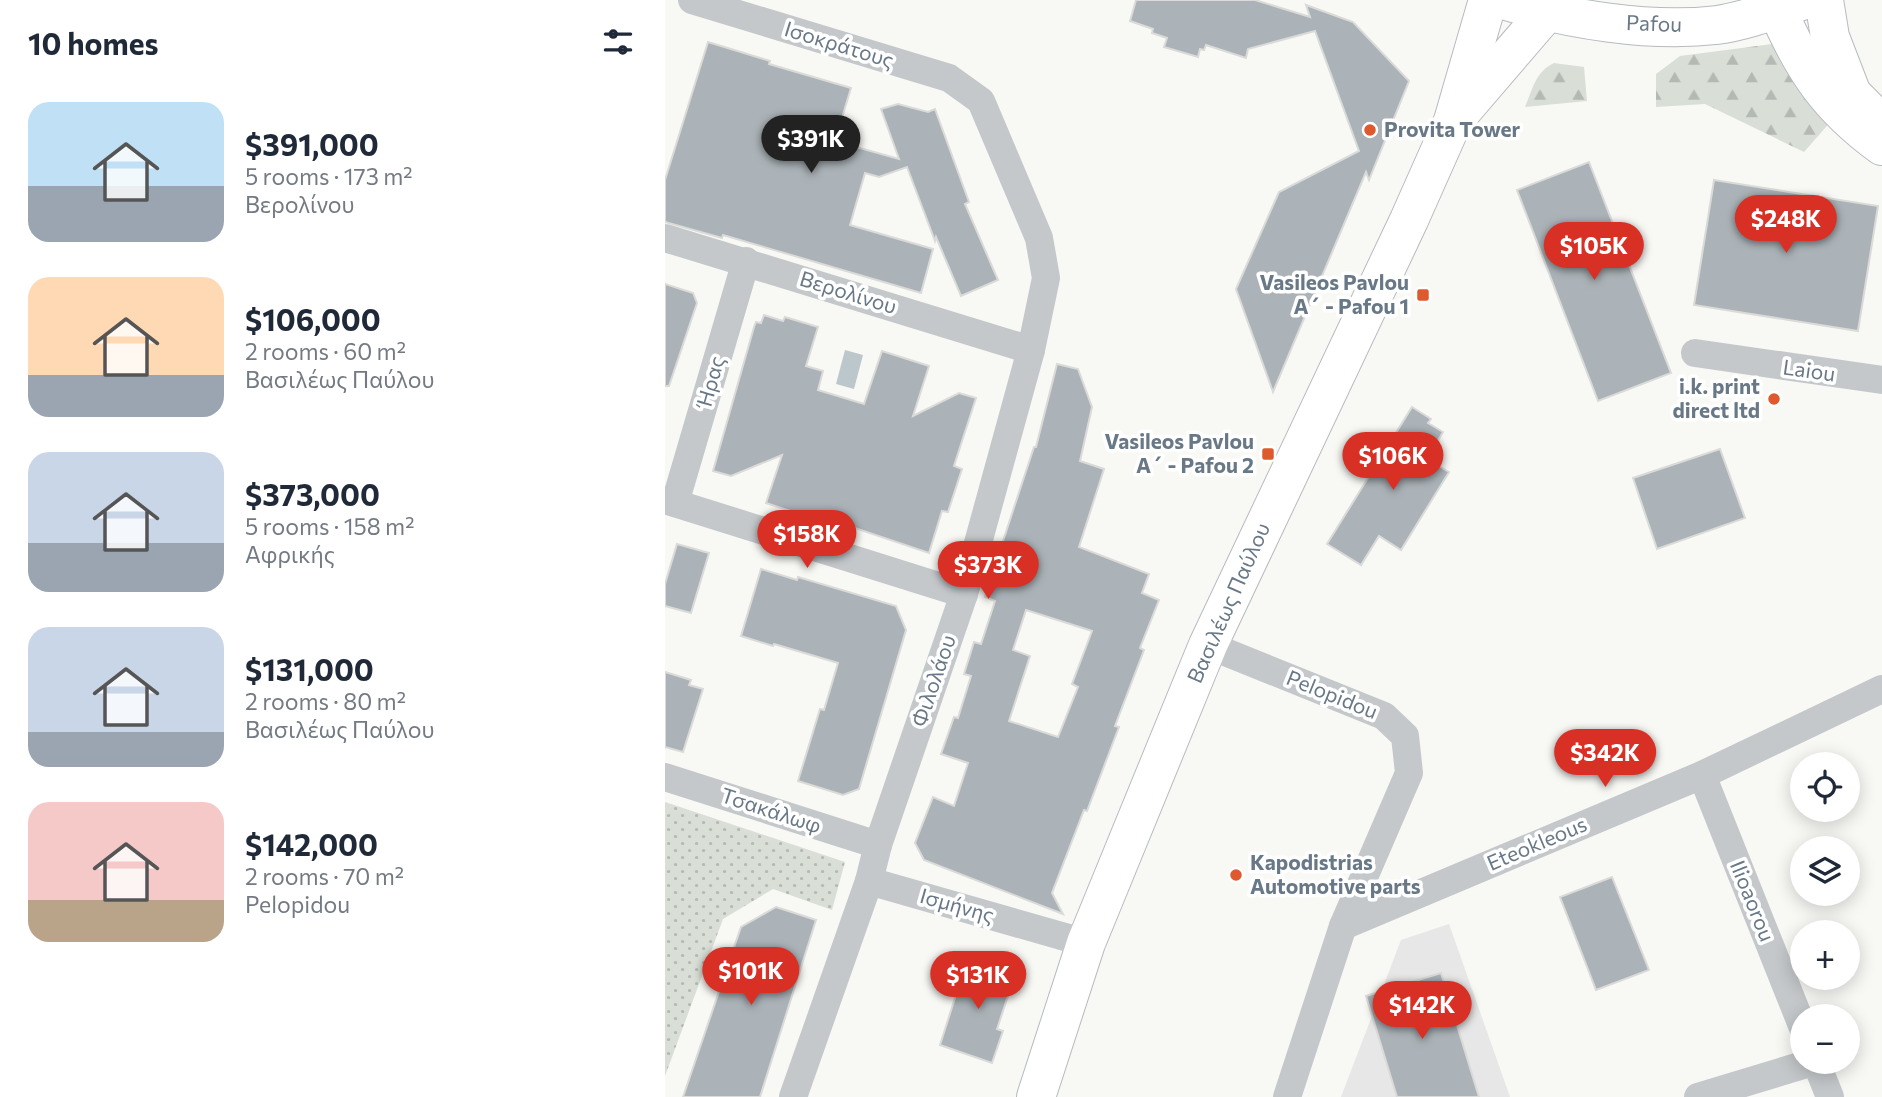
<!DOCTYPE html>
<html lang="en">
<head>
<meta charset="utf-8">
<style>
	:root { --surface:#fff; --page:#f6f6f7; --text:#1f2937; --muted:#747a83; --accent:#d93025 }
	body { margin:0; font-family:Commissioner,sans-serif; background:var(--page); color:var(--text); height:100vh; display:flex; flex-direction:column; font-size:26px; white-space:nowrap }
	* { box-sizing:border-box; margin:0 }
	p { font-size:23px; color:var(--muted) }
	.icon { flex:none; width:38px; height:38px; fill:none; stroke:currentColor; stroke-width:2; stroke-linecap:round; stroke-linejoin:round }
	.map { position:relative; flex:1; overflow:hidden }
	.side { display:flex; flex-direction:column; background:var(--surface); width:665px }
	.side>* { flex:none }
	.buttons { position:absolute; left:1125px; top:752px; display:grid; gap:14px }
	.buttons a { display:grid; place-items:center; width:70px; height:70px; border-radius:50%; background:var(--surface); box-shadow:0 4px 18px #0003; font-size:35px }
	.price { position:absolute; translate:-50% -60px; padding:0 16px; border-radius:24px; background:var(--accent); color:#fff; font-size:23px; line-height:46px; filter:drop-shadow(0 2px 4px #0008) }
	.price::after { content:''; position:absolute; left:50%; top:42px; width:21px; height:16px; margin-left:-10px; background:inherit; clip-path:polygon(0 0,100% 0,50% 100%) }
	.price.active { background:#222; color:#fff }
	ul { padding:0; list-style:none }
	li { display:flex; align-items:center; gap:21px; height:175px; padding:0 28px }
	li span { display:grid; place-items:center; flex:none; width:196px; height:140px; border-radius:21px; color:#555 }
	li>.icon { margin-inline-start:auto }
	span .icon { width:84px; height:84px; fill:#fffc; stroke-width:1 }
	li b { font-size:30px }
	h2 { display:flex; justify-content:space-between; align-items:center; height:84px; padding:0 28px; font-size:30px }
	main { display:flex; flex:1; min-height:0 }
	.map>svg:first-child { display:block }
	.built { fill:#e6e7e6 }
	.green { fill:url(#green-dots) }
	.forest { fill:url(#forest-firs) }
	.water { fill:#bcc7cb }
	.building { fill:#abb3b8; stroke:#dadad8; stroke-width:2; fill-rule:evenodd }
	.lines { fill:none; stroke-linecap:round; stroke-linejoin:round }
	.secondary-casing { stroke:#b6bbc0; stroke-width:40 }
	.street { stroke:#c4c8cb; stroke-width:28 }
	.secondary { stroke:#fff; stroke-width:38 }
	.poi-dot { fill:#df592e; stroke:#fff; stroke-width:2.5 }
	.labels { text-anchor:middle; stroke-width:7; stroke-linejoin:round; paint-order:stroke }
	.street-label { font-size:21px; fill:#687886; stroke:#fff }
	.poi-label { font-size:21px; font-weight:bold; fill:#687886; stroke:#fff; text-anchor:end }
</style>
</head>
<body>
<main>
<section class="side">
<h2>10 homes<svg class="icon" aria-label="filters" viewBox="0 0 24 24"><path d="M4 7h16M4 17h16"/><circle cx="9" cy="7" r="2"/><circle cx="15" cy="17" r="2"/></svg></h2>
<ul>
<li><span style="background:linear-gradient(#bfe0f5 60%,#9aa5b1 0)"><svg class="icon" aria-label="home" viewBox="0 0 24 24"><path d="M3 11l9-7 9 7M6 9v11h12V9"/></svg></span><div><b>$391,000</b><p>5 rooms · 173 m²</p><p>Βερολίνου</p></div></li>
<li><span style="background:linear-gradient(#ffd9b3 70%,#9aa5b1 0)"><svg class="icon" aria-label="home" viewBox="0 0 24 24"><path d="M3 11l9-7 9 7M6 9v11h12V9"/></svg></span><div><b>$106,000</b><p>2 rooms · 60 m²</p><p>Βασιλέως Παύλου</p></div></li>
<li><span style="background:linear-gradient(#c9d6e8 65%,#9aa5b1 0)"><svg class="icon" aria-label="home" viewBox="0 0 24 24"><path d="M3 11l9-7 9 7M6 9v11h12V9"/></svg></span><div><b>$373,000</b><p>5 rooms · 158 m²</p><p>Αφρικής</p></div></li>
<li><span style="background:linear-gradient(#c9d6e8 75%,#9aa5b1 0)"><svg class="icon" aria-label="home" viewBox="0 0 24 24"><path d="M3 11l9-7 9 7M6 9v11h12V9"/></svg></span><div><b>$131,000</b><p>2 rooms · 80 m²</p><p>Βασιλέως Παύλου</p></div></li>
<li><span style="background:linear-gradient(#f6c9c9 70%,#b9a48a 0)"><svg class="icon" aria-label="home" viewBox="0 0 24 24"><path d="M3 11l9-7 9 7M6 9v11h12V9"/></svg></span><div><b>$142,000</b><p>2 rooms · 70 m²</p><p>Pelopidou</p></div></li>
</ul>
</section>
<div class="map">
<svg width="1217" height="1097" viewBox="0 0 1217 1097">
	<defs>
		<pattern id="green-dots" width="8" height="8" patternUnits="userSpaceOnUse" patternTransform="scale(1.75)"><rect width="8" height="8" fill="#d9dfd6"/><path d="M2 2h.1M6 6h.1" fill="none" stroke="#b4bab3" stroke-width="1.8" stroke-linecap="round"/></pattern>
		<pattern id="forest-firs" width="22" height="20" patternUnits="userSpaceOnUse" patternTransform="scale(1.75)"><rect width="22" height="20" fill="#d9dfd6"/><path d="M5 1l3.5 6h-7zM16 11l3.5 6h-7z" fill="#b4bab3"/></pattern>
	</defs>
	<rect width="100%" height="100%" fill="#f8f8f5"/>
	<path class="built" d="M784 924 845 1097H676L736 940Z"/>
	<path class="green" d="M0 802 180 862 167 910 108 889 58 919 0 1076Z"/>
	<g class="forest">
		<path d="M1115 43 1168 119 1139 152 1040 104 991 107V74L1015 56Z"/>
		<path d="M889 63 919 67 922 101 860 107C868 89 870 72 889 63Z"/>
	</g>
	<path class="water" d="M180 350 198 355 189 389 171 384Z"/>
	<g class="building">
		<path d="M471 0H590L645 17 641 5 688 22 744 81 704 180 701 172 608 392 571 289 614 192 694 151 650 31 583 49 581 58 541 45 539 50 535 49 533 57 499 47 502 38 487 33 488 29 465 21Z"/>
		<path d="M43 42 105 61 104 64 186 88 170 141 234 159 216 109 233 104 263 112 270 109 304 202 300 204 333 280 296 296 271 237 270 241 242 167 214 177 200 173 185 225 268 249 256 293 58 235 57 238 0 222V180Z"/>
		<path d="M924 162 1006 373 933 401 852 190Z"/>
		<path d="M1049 180 1213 206 1193 331 1029 305Z"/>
		<path d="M0 284 28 293 32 303 4 386H0Z"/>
		<path d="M99 315 118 321 120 317 153 327 141 366 158 371 153 390 199 404 217 351 264 366 248 416 294 393 311 398 289 466 297 469 283 512 277 511 264 553 184 526 183 530 101 503 117 455 66 476 48 471 89 327 91 322 96 323Z"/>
		<path d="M392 364 413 369 427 407 415 461 439 469 414 547 484 574 477 593 494 600 475 648 479 650 450 726 454 727 422 811 419 810 387 893 398 914 259 860 250 843 268 797 289 806 303 763 276 754 289 717 293 718 306 676 299 674 309 642 316 644 330 601 320 597 330 567 324 565 330 542 337 544 369 447H371ZM361 610 427 631 407 684 413 687 393 737 344 721 365 656 348 650Z"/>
		<path d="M747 407 766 419 763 423 778 432 762 459 784 472 736 550 714 536 696 565 662 544Z"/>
		<path d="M1055 449 1080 518 992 549 968 478Z"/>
		<path d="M12 544 44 553 26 613 0 606V584Z"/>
		<path d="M96 569 132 580 133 577 231 606 241 630 194 789 178 795 133 781 155 709 159 710 173 663 109 644 108 646 76 636Z"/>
		<path d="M0 672 26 680 24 685 38 689 18 752 0 747Z"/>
		<path d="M947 877 984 970 931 990 895 897Z"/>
		<path d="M111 907 151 920 95 1097H18L76 927Z"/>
		<path d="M303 957 340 969 347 984 332 1029 338 1031 327 1063 275 1045Z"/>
		<path d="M776 973 814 1097H732L701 996Z"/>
	</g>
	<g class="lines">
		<g class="secondary-casing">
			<g id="secondary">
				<path d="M838 0C903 19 983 33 1052 25 1081 21 1112 9 1140 0"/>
				<path d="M1159 0 1165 37 1187 94 1210 117"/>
				<path d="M1112 9C1138 69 1163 107 1217 146"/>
				<path d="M796 112 881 13"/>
				<path d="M371 1097 421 943 543 645 744 220 788 121 823 0"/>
			</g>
		</g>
		<g class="street">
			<path d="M27 0 284 78 316 101 374 238 381 278 366 350 299 594 213 845 204 881 128 1097"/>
			<path d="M0 238 366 350"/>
			<path d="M1030 353 1217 380"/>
			<path d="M0 500 299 594"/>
			<path d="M10 503 81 261"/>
			<path d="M543 645 719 716 740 736 744 773 678 926 622 1097"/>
			<path d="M1037 775 1138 1028"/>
			<path d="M0 777 213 845"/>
			<path d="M204 881 421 943"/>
			<path d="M678 926 1037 775 1217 689"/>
			<path d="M1151 1062 1165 1097"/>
			<path d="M1033 1097 1148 1062"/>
		</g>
		<use href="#secondary" class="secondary"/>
	</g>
	<g class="poi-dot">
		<circle cx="705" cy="130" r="7"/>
		<rect x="751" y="288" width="14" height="14" rx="3.5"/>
		<circle cx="1109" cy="399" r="7"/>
		<rect x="596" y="447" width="14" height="14" rx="3.5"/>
		<circle cx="571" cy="875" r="7"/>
	</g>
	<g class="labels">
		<g class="street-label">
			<text transform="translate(989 24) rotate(2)" y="7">Pafou</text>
			<text transform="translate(174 45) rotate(17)" y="7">Ισοκράτους</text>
			<text transform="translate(183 293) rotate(17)" y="7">Βερολίνου</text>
			<text transform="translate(1144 371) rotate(8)" y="7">Laiou</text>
			<text transform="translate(46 382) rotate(-74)" y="7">Ήρας</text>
			<text transform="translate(564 603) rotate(-66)" y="7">Βασιλέως Παύλου</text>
			<text transform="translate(269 681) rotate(-71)" y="7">Φιλολάου</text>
			<text transform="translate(667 695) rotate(22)" y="7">Pelopidou</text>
			<text transform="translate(106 811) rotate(18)" y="7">Τσακάλωφ</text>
			<text transform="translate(872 844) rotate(-23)" y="7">Eteokleous</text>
			<text transform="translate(1087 901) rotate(68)" y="7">Ilioaorou</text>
			<text transform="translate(292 906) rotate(16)" y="7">Ισμήνης</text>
		</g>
		<g class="poi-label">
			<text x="719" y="137" text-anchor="start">Provita Tower</text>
			<text x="744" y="290">Vasileos Pavlou<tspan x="744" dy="24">A´ - Pafou 1</tspan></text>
			<text x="1095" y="394">i.k. print<tspan x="1095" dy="24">direct ltd</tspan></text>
			<text x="589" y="449">Vasileos Pavlou<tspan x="589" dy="24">A´ - Pafou 2</tspan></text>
			<text x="585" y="870" text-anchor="start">Kapodistrias<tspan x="585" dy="24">Automotive parts</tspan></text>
		</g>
	</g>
</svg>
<div class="buttons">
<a><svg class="icon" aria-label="locate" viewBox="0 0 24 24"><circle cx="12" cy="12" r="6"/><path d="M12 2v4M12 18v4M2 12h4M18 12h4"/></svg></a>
<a><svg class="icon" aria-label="layers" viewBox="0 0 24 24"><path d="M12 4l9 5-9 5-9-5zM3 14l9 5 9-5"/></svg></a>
<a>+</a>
<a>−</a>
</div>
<b class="price active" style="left:146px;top:175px">$391K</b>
<b class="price" style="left:1121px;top:255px">$248K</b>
<b class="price" style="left:929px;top:282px">$105K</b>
<b class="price" style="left:728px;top:492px">$106K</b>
<b class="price" style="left:142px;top:570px">$158K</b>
<b class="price" style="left:323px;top:601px">$373K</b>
<b class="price" style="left:940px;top:789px">$342K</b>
<b class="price" style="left:86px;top:1007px">$101K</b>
<b class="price" style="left:313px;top:1011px">$131K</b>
<b class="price" style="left:757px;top:1041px">$142K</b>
</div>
</main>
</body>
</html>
